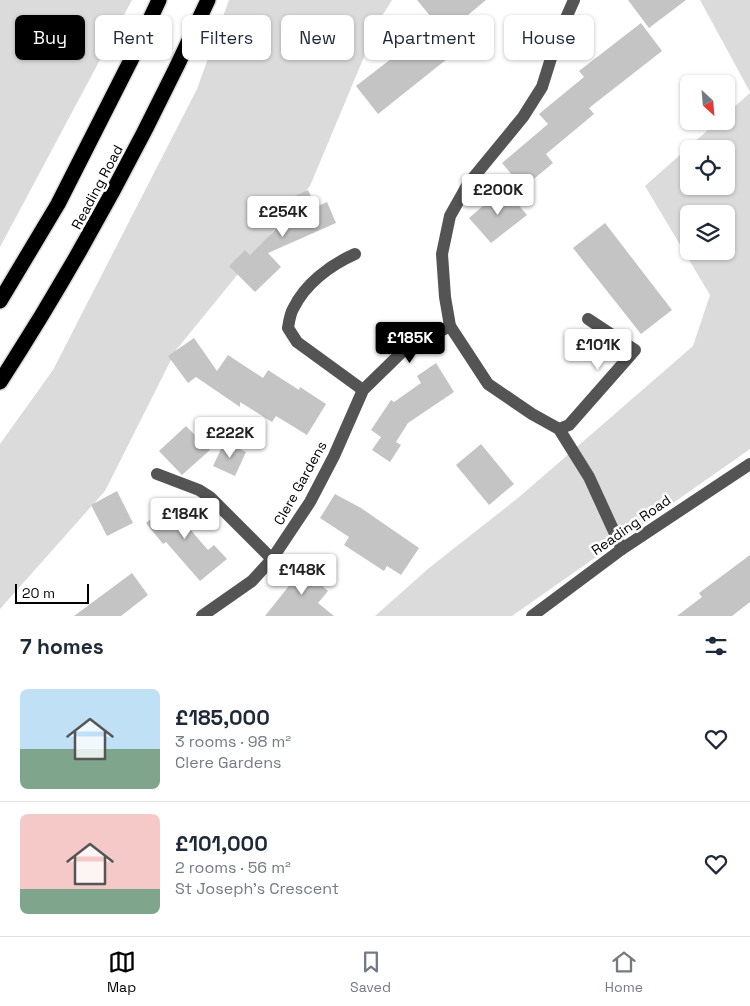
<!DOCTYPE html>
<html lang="en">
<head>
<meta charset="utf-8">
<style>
	:root { --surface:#fff; --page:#f6f6f7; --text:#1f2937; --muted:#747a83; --line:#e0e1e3; --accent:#000 }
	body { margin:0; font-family:"Space Grotesk",sans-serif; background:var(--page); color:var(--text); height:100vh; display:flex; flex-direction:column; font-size:19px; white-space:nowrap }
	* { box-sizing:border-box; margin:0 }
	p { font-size:16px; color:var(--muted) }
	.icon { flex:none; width:28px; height:28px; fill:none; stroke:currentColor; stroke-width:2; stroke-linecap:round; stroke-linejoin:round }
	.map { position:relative; height:616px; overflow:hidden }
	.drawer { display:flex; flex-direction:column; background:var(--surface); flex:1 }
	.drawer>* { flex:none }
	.banner { position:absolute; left:15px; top:15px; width:720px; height:45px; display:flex; gap:10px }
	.needle { width:32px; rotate:154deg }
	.fabs { position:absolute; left:680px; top:75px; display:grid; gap:10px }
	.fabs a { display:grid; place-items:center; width:55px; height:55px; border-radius:8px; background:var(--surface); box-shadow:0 1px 4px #0004; font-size:25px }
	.scale { position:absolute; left:15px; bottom:12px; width:74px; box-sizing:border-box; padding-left:5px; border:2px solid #000; border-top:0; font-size:14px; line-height:18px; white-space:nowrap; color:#000; -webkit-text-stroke:4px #fff; paint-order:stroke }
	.price { position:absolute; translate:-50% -42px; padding:0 11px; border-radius:5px; background:#fff; color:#222; font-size:16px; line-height:32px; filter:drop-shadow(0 1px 2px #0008) }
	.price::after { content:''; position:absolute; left:50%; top:30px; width:15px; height:11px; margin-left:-8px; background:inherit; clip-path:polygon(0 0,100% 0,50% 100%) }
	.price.selected { background:var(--accent); color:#fff }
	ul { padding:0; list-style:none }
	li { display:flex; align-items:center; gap:15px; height:125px; padding:0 20px }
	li+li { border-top:1px solid var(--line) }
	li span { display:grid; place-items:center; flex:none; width:140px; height:100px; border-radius:8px; color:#555 }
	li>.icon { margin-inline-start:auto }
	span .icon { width:60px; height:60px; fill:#fffc; stroke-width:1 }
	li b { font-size:21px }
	h2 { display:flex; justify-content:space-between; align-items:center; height:60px; padding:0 20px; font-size:21px }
	.tag { padding:0 18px; border-radius:8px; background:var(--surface); box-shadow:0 1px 4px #0004; font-size:18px; line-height:45px }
	.tag.selected { background:var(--accent); color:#fff }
	.tabs { display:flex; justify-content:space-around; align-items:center; height:70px; border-top:1px solid var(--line); background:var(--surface); font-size:14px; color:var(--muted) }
	.tabs a { display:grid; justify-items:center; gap:2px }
	.tabs .selected { color:var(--accent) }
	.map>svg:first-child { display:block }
	.green { fill:#dbdbdb; fill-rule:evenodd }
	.building { fill:#c4c4c4 }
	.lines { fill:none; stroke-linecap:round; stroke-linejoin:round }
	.highway-casing { stroke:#dbdbdb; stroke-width:18 }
	.minor { stroke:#545454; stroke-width:12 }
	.highway { stroke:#000; stroke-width:15 }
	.labels { text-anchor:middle; stroke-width:5; stroke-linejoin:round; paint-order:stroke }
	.street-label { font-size:14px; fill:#000; stroke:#fff }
</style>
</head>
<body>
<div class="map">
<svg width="750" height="616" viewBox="0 0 750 616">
	<rect width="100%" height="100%" fill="#fff"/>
	<g class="green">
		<path d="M0 0H132L0 247Z"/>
		<path d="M229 0H392L379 21 310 186 176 350 105 491 0 609V444L53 370 197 89Z"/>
		<path d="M700 0H750V92Z"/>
		<path d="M750 93V449L512 616H375L429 568 518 498 693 346 710 295 645 186 718 121H726V114ZM689 149H726V186H689ZM689 214H726V251H689Z"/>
	</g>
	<g class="building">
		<path d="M417 0H486L445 34Z"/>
		<path d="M628 0H686L649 28Z"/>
		<path d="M641 23 662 51 589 108 594 114 546 154 553 163 523 188 502 163 548 124 539 114 584 77 579 71Z"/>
		<path d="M431 28 452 55 378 114 356 86Z"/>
		<path d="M504 188 527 215 491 243 469 218Z"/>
		<path d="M308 190 316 207 327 202 336 223 268 253 281 267 255 292 229 266 245 250 250 255 283 222 279 214 282 212 279 203Z"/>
		<path d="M605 223 672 310 641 334 573 248Z"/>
		<path d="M194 338 217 371 228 355 263 378 268 370 299 390 300 387 326 404 307 435 276 416 272 422 240 402V407L196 377 188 383 168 356Z"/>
		<path d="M436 363 454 392 408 423 396 442 401 445 390 462 372 450 381 437 371 430 391 400 394 402 421 383 417 376Z"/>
		<path d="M186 426 210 450 182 475 159 451Z"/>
		<path d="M481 444 514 484 489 505 456 465Z"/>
		<path d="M223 445H231L246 452 235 476 213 466Z"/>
		<path d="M117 491 133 523 107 536 91 505Z"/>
		<path d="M335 494 361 508 419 548 401 575 387 566 384 571 344 545 349 537 320 518Z"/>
		<path d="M178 498 191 513 182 520 208 550 214 545 227 559 200 581 166 542 163 544 146 523Z"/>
		<path d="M750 555V602L732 616H677L702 597 699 593Z"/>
		<path d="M308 562 325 576 319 583 328 591 318 603 334 616H265Z"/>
		<path d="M132 573 148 595 121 616H74Z"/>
	</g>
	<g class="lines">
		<g class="highway-casing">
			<g id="highway">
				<path d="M0 301 58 204 131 60 159 0"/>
				<path d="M0 382C80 258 147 134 208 0"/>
			</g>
		</g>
		<g class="minor">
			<path d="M574 0 558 36 542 87 523 117 468 184 450 216 442 254 445 297 450 326 488 384 532 414 559 429 589 477 622 549"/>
			<path d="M355 254C330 265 305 284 293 309 290 314 289 322 288 328L297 342 363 390"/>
			<path d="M559 429 569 425 635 350 588 319"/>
			<path d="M157 474 199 490 210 497 272 559"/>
			<path d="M202 616 252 581 272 559 310 502 334 456 363 390 403 351 450 326"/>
			<path d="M532 616 622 549 750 464"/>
		</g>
		<use href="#highway" class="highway"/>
	</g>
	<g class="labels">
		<g class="street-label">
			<text transform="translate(97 187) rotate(-62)" y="5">Reading Road</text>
			<text transform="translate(300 483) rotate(-61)" y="5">Clere Gardens</text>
			<text transform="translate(631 525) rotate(-35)" y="5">Reading Road</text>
		</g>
	</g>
</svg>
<div class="fabs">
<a><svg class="needle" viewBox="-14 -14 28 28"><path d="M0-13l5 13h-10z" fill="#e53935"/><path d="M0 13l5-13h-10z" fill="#747a83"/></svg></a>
<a><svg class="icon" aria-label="locate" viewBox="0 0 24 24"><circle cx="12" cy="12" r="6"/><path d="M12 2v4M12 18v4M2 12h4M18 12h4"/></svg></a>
<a><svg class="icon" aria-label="layers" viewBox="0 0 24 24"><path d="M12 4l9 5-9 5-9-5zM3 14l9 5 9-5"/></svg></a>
</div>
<div class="scale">20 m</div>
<b class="price" style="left:498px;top:216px">£200K</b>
<b class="price" style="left:283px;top:238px">£254K</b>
<b class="price selected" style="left:410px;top:364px">£185K</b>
<b class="price" style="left:598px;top:371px">£101K</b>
<b class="price" style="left:230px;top:459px">£222K</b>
<b class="price" style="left:185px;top:540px">£184K</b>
<b class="price" style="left:302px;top:596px">£148K</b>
<div class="banner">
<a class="tag selected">Buy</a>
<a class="tag">Rent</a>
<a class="tag">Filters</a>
<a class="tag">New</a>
<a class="tag">Apartment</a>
<a class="tag">House</a>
</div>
</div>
<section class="drawer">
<h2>7 homes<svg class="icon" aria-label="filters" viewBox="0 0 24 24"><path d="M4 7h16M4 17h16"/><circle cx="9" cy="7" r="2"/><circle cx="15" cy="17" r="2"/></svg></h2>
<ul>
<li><span style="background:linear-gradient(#bfe0f5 60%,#7fa58c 0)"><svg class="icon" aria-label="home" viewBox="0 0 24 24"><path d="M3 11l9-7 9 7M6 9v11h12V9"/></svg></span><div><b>£185,000</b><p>3 rooms · 98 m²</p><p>Clere Gardens</p></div><svg class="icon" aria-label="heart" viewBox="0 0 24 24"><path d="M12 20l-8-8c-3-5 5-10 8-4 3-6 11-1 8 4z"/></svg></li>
<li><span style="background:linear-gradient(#f6c9c9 75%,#7fa58c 0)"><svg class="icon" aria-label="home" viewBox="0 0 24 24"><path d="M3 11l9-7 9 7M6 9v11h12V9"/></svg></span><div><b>£101,000</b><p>2 rooms · 56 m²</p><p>St Joseph's Crescent</p></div><svg class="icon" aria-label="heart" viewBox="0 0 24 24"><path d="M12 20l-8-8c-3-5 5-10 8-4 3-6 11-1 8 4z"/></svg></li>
</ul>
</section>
<nav class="tabs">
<a class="selected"><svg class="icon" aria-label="map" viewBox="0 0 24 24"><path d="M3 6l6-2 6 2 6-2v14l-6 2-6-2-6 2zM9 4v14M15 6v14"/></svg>Map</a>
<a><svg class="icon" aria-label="saved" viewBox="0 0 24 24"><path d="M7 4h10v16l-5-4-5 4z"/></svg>Saved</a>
<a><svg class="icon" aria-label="home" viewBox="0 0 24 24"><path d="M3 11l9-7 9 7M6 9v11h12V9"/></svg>Home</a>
</nav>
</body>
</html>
